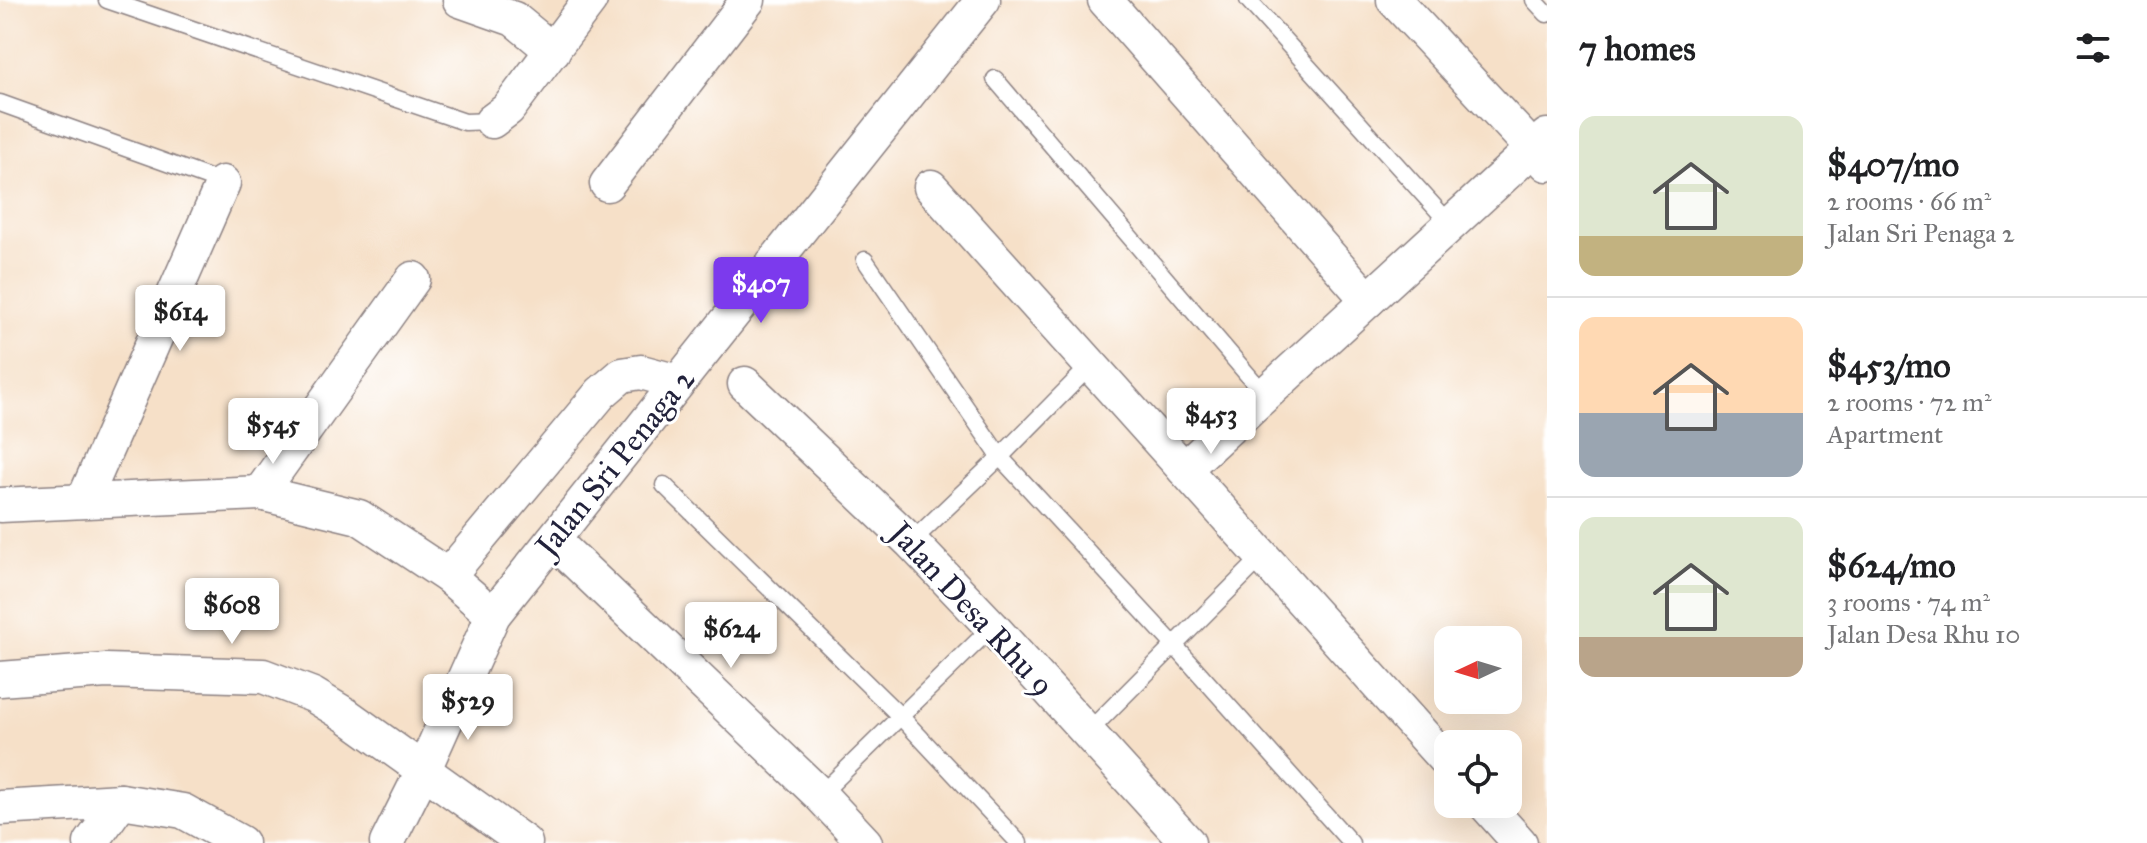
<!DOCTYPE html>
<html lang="en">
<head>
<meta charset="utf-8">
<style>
	:root { --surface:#fff; --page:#f6f6f6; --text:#202124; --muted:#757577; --line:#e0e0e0; --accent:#7c3aed }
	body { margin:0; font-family:"IM FELL Great Primer",serif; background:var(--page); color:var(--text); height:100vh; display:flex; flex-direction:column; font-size:30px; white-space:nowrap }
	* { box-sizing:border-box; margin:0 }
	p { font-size:26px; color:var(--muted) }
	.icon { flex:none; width:44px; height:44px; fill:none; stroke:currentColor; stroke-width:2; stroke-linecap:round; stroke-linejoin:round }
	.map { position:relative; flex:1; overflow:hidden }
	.panel { display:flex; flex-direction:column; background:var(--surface); width:600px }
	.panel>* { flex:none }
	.needle { width:52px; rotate:266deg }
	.tools { position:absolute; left:1434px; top:626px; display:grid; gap:16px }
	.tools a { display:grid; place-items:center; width:88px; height:88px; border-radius:16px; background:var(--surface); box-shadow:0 8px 32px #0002; font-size:40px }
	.price { position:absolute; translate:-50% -68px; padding:0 18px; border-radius:8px; background:#fff; color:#222; font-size:26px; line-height:52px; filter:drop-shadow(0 2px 4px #0008) }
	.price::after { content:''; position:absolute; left:50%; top:48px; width:24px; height:18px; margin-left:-12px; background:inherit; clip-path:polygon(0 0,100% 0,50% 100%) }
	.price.on { background:var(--accent); color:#fff }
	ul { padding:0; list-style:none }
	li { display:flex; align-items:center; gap:24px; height:200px; padding:0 32px }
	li+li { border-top:2px solid var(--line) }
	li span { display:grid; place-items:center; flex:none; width:224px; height:160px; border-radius:16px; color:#555 }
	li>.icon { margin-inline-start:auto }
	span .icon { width:96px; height:96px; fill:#fffc; stroke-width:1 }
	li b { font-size:34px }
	h2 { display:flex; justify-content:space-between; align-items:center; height:96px; padding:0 32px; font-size:34px }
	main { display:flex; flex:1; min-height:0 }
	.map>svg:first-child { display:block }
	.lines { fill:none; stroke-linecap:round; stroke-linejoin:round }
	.service-casing { stroke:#8c8182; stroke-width:19 }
	.minor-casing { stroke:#8c8182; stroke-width:37 }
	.service { stroke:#fff; stroke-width:16 }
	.minor { stroke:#fff; stroke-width:34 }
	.labels { text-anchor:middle; stroke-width:6; stroke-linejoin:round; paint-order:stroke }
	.street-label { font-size:32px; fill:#22223b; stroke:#fff }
</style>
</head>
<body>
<main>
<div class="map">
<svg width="1547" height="843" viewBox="0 0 1547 843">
	<rect width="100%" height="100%" fill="#fff"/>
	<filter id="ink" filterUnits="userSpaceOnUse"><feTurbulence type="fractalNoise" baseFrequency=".0125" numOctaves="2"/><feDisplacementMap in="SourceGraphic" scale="16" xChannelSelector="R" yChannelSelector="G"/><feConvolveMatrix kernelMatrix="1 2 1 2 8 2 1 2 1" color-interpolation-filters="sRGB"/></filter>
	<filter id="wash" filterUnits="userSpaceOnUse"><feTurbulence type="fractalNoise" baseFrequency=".006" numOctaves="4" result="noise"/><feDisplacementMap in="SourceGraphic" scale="32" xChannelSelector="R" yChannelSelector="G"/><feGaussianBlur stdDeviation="1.8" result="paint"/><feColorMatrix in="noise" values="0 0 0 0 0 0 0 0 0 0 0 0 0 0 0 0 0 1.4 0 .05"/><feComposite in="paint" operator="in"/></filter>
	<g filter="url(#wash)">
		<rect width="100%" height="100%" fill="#f6e0c8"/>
	</g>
	<g filter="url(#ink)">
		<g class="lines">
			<g class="service-casing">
				<g id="service">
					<path d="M107 0 465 122 492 121"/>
					<path d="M1248 0 1450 224"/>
					<path d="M1534 0 1547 14"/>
					<path d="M995 79 1265 395"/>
					<path d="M0 103 223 183"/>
					<path d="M865 260 1000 457 1174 645 1351 843"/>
					<path d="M664 485 901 717 1019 843"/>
					<path d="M911 542 1000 457 1091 365"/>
					<path d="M1088 732 1263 556"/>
					<path d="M820 795 992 627"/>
				</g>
			</g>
			<g class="minor-casing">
				<g id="minor">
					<path d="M460 0 514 19 553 51"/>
					<path d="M1105 0 1368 300"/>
					<path d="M1394 0 1547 164"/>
					<path d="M492 121 508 109 590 0"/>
					<path d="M607 184 748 0"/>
					<path d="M931 187 1448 763"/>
					<path d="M745 384 911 542 992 627 1188 843"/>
					<path d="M1184 469 1547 136"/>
					<path d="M260 493 413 279"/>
					<path d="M84 500 223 183"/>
					<path d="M0 505 260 493 359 517 448 576 493 615"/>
					<path d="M553 540 820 795 865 843"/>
					<path d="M448 576 601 393 622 375 641 372 678 382"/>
					<path d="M0 679 106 671 263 676 313 695 346 715 525 843"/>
					<path d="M1485 804 1520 843"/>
					<path d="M0 808 121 801 183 811 241 843"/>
					<path d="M91 843 121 801"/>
					<path d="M387 843 424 769 493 615 983 0"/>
				</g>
			</g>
			<use href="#service" class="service"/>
			<use href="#minor" class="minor"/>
		</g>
	</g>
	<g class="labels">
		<g class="street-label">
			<text transform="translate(615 462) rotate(-51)" y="11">Jalan Sri Penaga 2</text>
			<text transform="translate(972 609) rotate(47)" y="11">Jalan Desa Rhu 9</text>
		</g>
	</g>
</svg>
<div class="tools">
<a><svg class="needle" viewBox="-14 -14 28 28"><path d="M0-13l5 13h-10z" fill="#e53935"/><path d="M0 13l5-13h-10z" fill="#757577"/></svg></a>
<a><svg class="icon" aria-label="locate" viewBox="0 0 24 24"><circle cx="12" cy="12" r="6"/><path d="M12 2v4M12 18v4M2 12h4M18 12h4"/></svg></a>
</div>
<b class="price on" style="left:761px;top:325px">$407</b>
<b class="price" style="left:180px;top:353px">$614</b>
<b class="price" style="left:1211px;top:456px">$453</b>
<b class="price" style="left:273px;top:466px">$545</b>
<b class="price" style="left:232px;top:646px">$608</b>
<b class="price" style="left:731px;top:670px">$624</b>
<b class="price" style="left:468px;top:742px">$529</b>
</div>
<section class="panel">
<h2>7 homes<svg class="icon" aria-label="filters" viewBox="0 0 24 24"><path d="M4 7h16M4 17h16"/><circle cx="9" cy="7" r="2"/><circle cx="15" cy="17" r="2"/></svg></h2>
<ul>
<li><span style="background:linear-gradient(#dfe7d0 75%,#c2b280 0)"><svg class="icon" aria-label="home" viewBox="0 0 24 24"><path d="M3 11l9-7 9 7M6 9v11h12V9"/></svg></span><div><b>$407/mo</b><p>2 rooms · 66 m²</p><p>Jalan Sri Penaga 2</p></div></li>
<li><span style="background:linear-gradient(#ffd9b3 60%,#9aa5b1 0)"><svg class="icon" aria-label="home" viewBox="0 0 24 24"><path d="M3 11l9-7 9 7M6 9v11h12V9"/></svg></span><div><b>$453/mo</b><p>2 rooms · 72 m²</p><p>Apartment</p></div></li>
<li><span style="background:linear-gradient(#dfe7d0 75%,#b9a48a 0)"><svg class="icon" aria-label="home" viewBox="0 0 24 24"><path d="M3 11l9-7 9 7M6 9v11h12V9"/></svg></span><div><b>$624/mo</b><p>3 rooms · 74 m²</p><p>Jalan Desa Rhu 10</p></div></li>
</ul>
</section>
</main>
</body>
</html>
